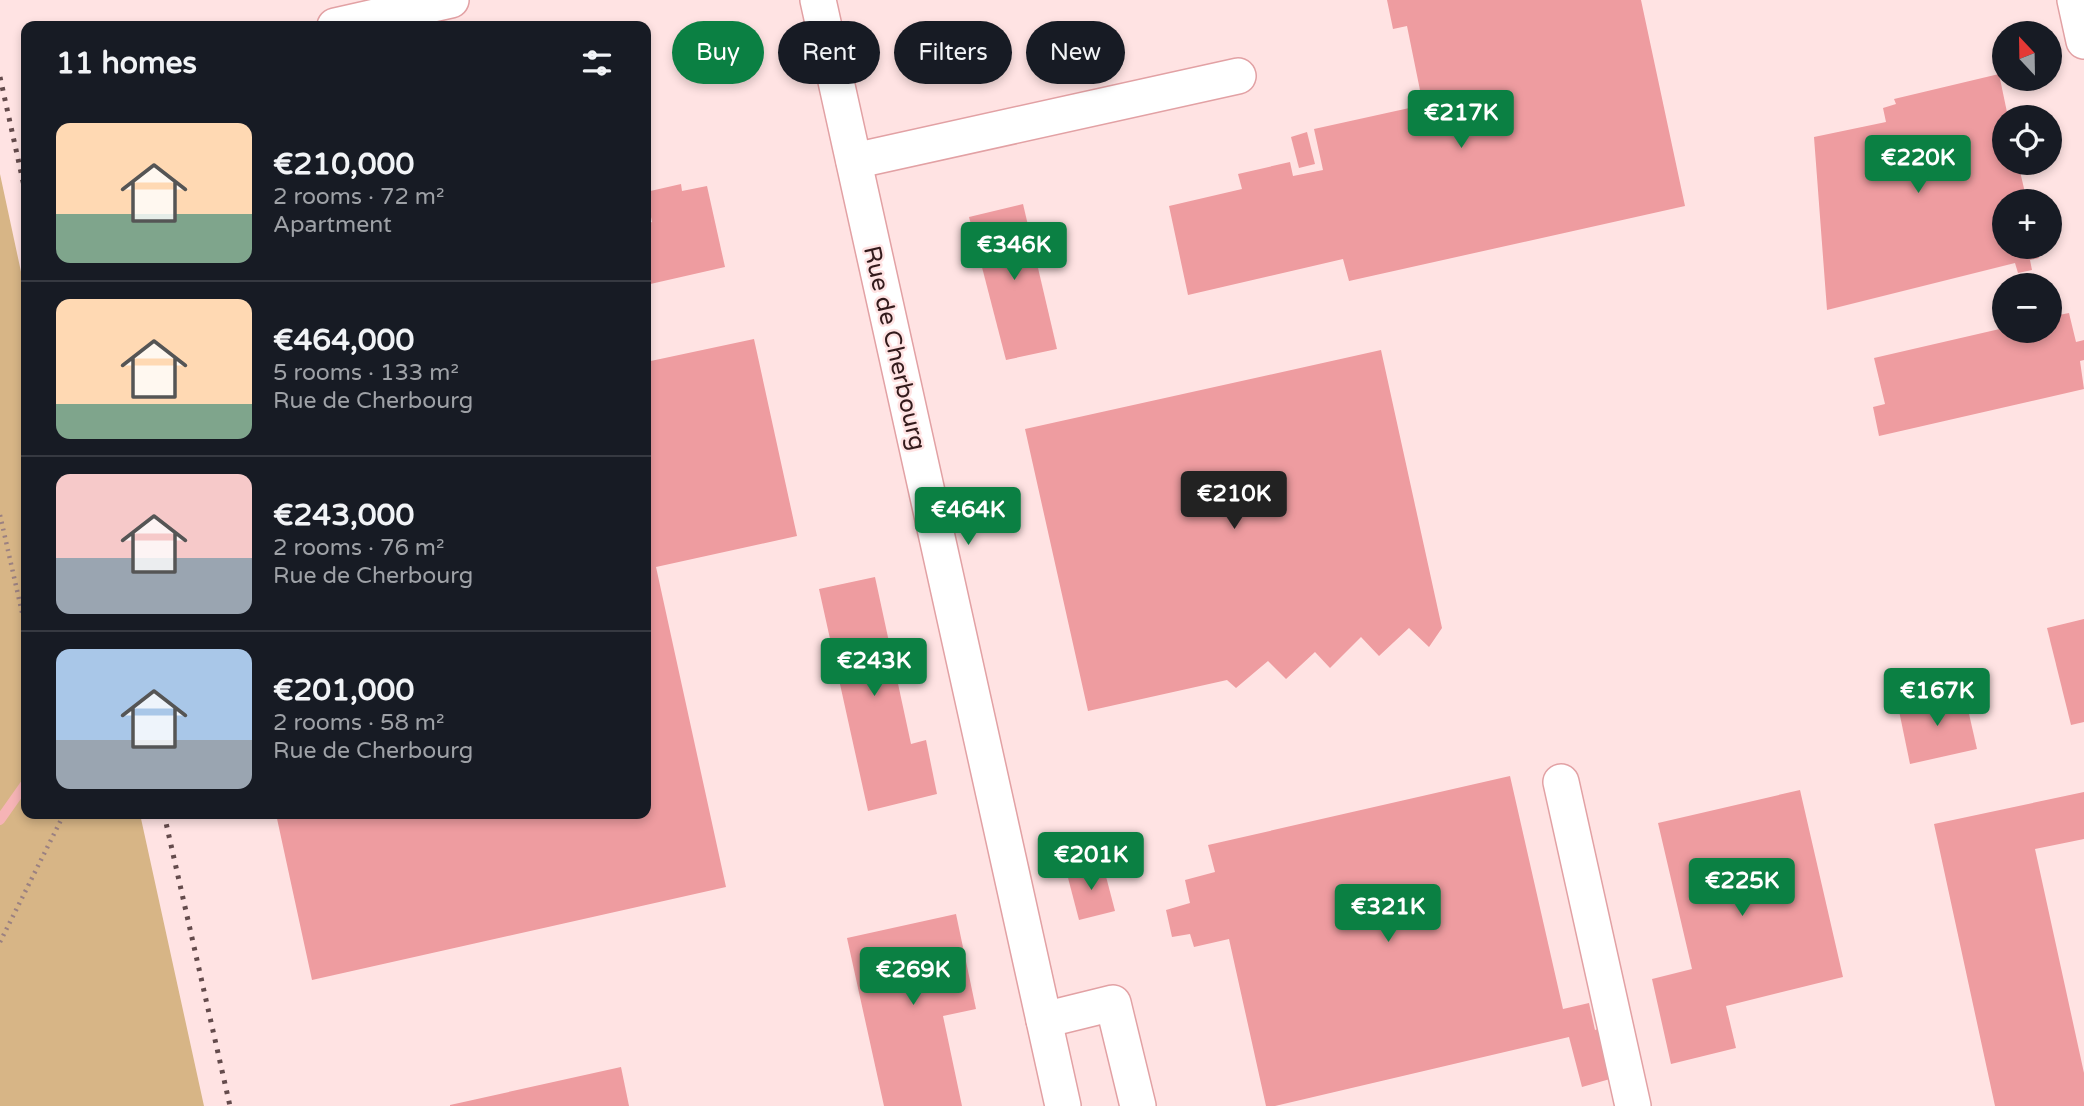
<!DOCTYPE html>
<html lang="en">
<head>
<meta charset="utf-8">
<style>
	:root { --surface:#171b24; --page:#242831; --text:#f1f3f6; --muted:#9ea1a6; --line:#363941; --accent:#0b8043 }
	body { margin:0; font-family:"Varela Round",sans-serif; background:var(--page); color:var(--text); height:100vh; display:flex; flex-direction:column; font-size:26px; white-space:nowrap }
	* { box-sizing:border-box; margin:0 }
	p { font-size:23px; color:var(--muted) }
	.icon { flex:none; width:38px; height:38px; fill:none; stroke:currentColor; stroke-width:2; stroke-linecap:round; stroke-linejoin:round }
	.map { position:relative; flex:1; overflow:hidden }
	.drawer { position:absolute; left:21px; top:21px; width:630px; height:798px; display:flex; flex-direction:column; background:var(--surface); border-radius:14px; box-shadow:0 4px 10px #0003 }
	.drawer>* { flex:none }
	.banner { position:absolute; left:672px; top:21px; width:665px; height:63px; display:flex; gap:14px }
	.needle { width:46px; rotate:338deg }
	.buttons { position:absolute; left:1992px; top:21px; display:grid; gap:14px }
	.buttons a { display:grid; place-items:center; width:70px; height:70px; border-radius:50%; background:var(--surface); box-shadow:0 4px 10px #0003; font-size:35px }
	.price { position:absolute; translate:-50% -60px; padding:0 16px; border-radius:7px; background:var(--accent); color:#fff; font-size:23px; line-height:46px; filter:drop-shadow(0 2px 4px #0008) }
	.price::after { content:''; position:absolute; left:50%; top:42px; width:21px; height:16px; margin-left:-10px; background:inherit; clip-path:polygon(0 0,100% 0,50% 100%) }
	.price.selected { background:#222; color:#fff }
	ul { padding:0; list-style:none }
	li { display:flex; align-items:center; gap:21px; height:175px; padding:0 35px }
	li+li { border-top:2px solid var(--line) }
	li span { display:grid; place-items:center; flex:none; width:196px; height:140px; border-radius:14px; color:#555 }
	li>.icon { margin-inline-start:auto }
	span .icon { width:84px; height:84px; fill:#fffc; stroke-width:1 }
	li b { font-size:30px }
	h2 { display:flex; justify-content:space-between; align-items:center; height:84px; padding:0 35px; font-size:30px }
	.pill { padding:0 24px; border-radius:32px; background:var(--surface); box-shadow:0 4px 10px #0003; font-size:24px; line-height:63px }
	.pill.selected { background:var(--accent); color:#fff }
	.map>svg:first-child { display:block }
	.green { fill:#d7b586 }
	.lines { fill:none; stroke-linecap:round; stroke-linejoin:round }
	.stream { stroke:#f6b4b6; stroke-width:10 }
	.building { fill:#ee9ca0 }
	.minor-casing { stroke:#e2a1a4; stroke-width:38 }
	.path { stroke:#9b8181; stroke-width:4.5; stroke-dasharray:2 5; stroke-linecap:butt }
	.minor { stroke:#fff; stroke-width:35 }
	.rail { stroke:#644b4c; stroke-width:5; stroke-dasharray:3.5 7; stroke-linecap:butt }
	.labels { text-anchor:middle; stroke-width:5; stroke-linejoin:round; paint-order:stroke }
	.street-label { font-size:24px; fill:#331b1c; stroke:#ffe3e3 }
</style>
</head>
<body>
<div class="map">
<svg width="2084" height="1106" viewBox="0 0 2084 1106">
	<rect width="100%" height="100%" fill="#ffe3e3"/>
	<path class="green" d="M0 174 26 295V814H140L204 1106H0Z"/>
	<g class="lines">
		<path class="stream" d="M0 820 26 783"/>
	</g>
	<g class="building">
		<path d="M1387 0H1641L1685 206 1349 281 1343 259 1188 295 1169 206 1242 189 1238 174 1290 162 1293 176 1323 170 1314 129 1423 105 1407 26 1393 29Z"/>
		<path d="M1999 74 2008 117H2004V163H2018L2027 201H2004V247H2036L2039 258 2030 260 2032 270 2018 273 2015 263 1827 310 1814 137 1886 122 1883 108 1896 104 1894 99Z"/>
		<path d="M1307 132 1315 164 1299 168 1291 137Z"/>
		<path d="M681 184 682 191 707 186 725 267 646 285V224L652 222 646 192Z"/>
		<path d="M1023 204 1057 349 1006 360 969 217Z"/>
		<path d="M2069 313 2076 342 2084 340V360L2080 361 2084 389 1879 436 1873 407 1885 404 1874 358 2004 328V331H2049V317Z"/>
		<path d="M754 339 797 536 656 567 726 887 312 980 276 814H646V362Z"/>
		<path d="M1381 350 1442 628 1429 647 1409 628 1379 656 1361 637 1330 668 1315 652 1286 679 1268 661 1236 688 1227 680 1088 711 1025 429Z"/>
		<path d="M875 577 911 744 926 740 937 794 868 811 819 589Z"/>
		<path d="M2084 619V722L2071 725 2047 628Z"/>
		<path d="M1964 692 1977 749 1910 764 1898 706Z"/>
		<path d="M1510 776 1563 1009 1589 1003 1595 1030 1604 1027 1617 1077 1582 1087 1569 1037 1275 1106H1266L1229 939 1194 947 1190 934 1172 937 1166 910 1190 903 1185 880 1215 872 1208 845Z"/>
		<path d="M1800 790 1843 977 1726 1006 1736 1048 1671 1064 1652 979 1692 969 1658 823Z"/>
		<path d="M2084 792V839L2035 849 2084 1073V1106H1995L1934 824Z"/>
		<path d="M1103 865 1115 911 1079 920 1067 874Z"/>
		<path d="M956 914 976 1009 943 1016 962 1106H884L847 938Z"/>
		<path d="M621 1067 629 1106H450V1105Z"/>
	</g>
	<g class="lines">
		<g class="minor-casing">
			<g id="minor">
				<path d="M818 0 1063 1106"/>
				<path d="M2075 0 2084 41"/>
				<path d="M335 26 451 0"/>
				<path d="M854 161 1238 76"/>
				<path d="M1561 782 1633 1106"/>
				<path d="M1044 1020 1113 1003 1138 1106"/>
			</g>
		</g>
		<g class="path">
			<path d="M0 515 26 630"/>
			<path d="M0 942 64 814"/>
		</g>
		<use href="#minor" class="minor"/>
		<g class="rail">
			<path d="M0 77 26 195"/>
			<path d="M164 814 230 1106"/>
		</g>
	</g>
	<g class="labels">
		<g class="street-label">
			<text transform="translate(895 348) rotate(77)" y="8">Rue de Cherbourg</text>
		</g>
	</g>
</svg>
<div class="buttons">
<a><svg class="needle" viewBox="-14 -14 28 28"><path d="M0-13l5 13h-10z" fill="#e53935"/><path d="M0 13l5-13h-10z" fill="#9ea1a6"/></svg></a>
<a><svg class="icon" aria-label="locate" viewBox="0 0 24 24"><circle cx="12" cy="12" r="6"/><path d="M12 2v4M12 18v4M2 12h4M18 12h4"/></svg></a>
<a>+</a>
<a>−</a>
</div>
<b class="price" style="left:1461px;top:150px">€217K</b>
<b class="price" style="left:1918px;top:195px">€220K</b>
<b class="price" style="left:1014px;top:282px">€346K</b>
<b class="price selected" style="left:1234px;top:531px">€210K</b>
<b class="price" style="left:968px;top:547px">€464K</b>
<b class="price" style="left:874px;top:698px">€243K</b>
<b class="price" style="left:1937px;top:728px">€167K</b>
<b class="price" style="left:1091px;top:892px">€201K</b>
<b class="price" style="left:1742px;top:918px">€225K</b>
<b class="price" style="left:1388px;top:944px">€321K</b>
<b class="price" style="left:913px;top:1007px">€269K</b>
<div class="banner">
<a class="pill selected">Buy</a>
<a class="pill">Rent</a>
<a class="pill">Filters</a>
<a class="pill">New</a>
</div>
<section class="drawer">
<h2>11 homes<svg class="icon" aria-label="filters" viewBox="0 0 24 24"><path d="M4 7h16M4 17h16"/><circle cx="9" cy="7" r="2"/><circle cx="15" cy="17" r="2"/></svg></h2>
<ul>
<li><span style="background:linear-gradient(#ffd9b3 65%,#7fa58c 0)"><svg class="icon" aria-label="home" viewBox="0 0 24 24"><path d="M3 11l9-7 9 7M6 9v11h12V9"/></svg></span><div><b>€210,000</b><p>2 rooms · 72 m²</p><p>Apartment</p></div></li>
<li><span style="background:linear-gradient(#ffd9b3 75%,#7fa58c 0)"><svg class="icon" aria-label="home" viewBox="0 0 24 24"><path d="M3 11l9-7 9 7M6 9v11h12V9"/></svg></span><div><b>€464,000</b><p>5 rooms · 133 m²</p><p>Rue de Cherbourg</p></div></li>
<li><span style="background:linear-gradient(#f6c9c9 60%,#9aa5b1 0)"><svg class="icon" aria-label="home" viewBox="0 0 24 24"><path d="M3 11l9-7 9 7M6 9v11h12V9"/></svg></span><div><b>€243,000</b><p>2 rooms · 76 m²</p><p>Rue de Cherbourg</p></div></li>
<li><span style="background:linear-gradient(#a9c7e8 65%,#9aa5b1 0)"><svg class="icon" aria-label="home" viewBox="0 0 24 24"><path d="M3 11l9-7 9 7M6 9v11h12V9"/></svg></span><div><b>€201,000</b><p>2 rooms · 58 m²</p><p>Rue de Cherbourg</p></div></li>
</ul>
</section>
</div>
</body>
</html>
